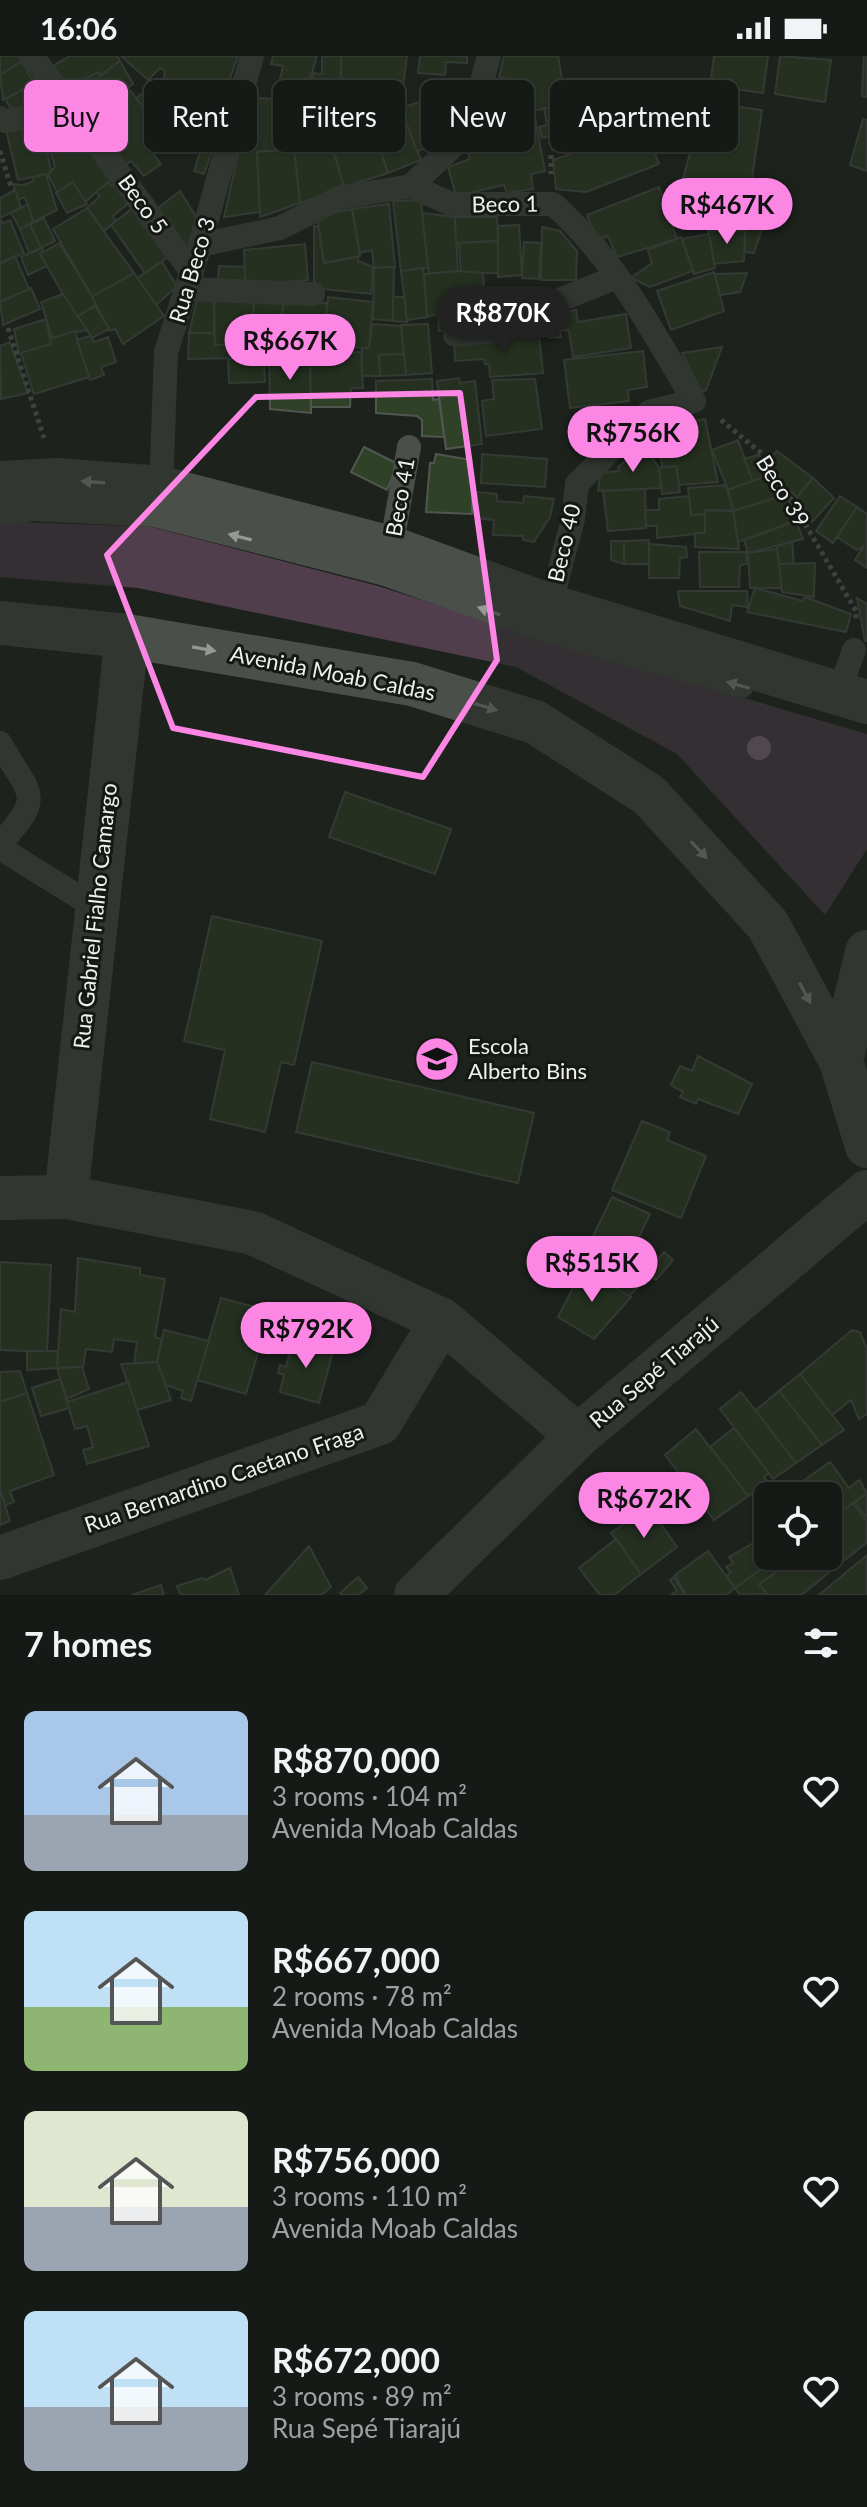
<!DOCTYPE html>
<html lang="en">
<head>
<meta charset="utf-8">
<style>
	:root { --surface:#161a16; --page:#232723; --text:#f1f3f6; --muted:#9ea1a1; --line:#353835; --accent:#fc86e4 }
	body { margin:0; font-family:Lato,sans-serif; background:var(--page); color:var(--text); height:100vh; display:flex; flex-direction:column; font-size:30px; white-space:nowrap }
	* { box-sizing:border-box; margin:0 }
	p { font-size:26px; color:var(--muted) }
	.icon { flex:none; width:44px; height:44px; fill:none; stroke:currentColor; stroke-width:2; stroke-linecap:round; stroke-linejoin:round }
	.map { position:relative; height:1539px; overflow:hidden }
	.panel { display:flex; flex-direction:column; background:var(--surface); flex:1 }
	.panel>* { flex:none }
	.hud { position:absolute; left:24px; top:24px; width:820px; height:72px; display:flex; gap:16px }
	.tools { position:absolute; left:754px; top:1426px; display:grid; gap:16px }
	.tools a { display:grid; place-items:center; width:88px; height:88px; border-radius:12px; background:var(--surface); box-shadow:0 2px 6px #0004,0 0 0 2px var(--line); font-size:40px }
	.price { position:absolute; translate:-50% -68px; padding:0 18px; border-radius:28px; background:var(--accent); color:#111; font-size:26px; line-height:52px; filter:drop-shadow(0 2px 4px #0008) }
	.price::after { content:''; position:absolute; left:50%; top:48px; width:24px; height:18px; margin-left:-12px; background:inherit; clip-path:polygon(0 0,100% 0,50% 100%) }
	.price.current { background:#222; color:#fff }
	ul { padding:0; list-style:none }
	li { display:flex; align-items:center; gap:24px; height:200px; padding:0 24px }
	li span { display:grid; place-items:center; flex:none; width:224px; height:160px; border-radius:12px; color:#555 }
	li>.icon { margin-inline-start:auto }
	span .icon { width:96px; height:96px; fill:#fffc; stroke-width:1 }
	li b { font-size:34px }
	h2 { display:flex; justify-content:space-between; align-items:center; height:96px; padding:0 24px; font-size:34px }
	.chip { padding:0 28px; border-radius:12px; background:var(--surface); box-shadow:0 2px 6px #0004,0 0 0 2px var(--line); font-size:28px; line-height:72px }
	.chip.current { background:var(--accent); color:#111 }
	.status { display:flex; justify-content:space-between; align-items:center; height:56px; padding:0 40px; background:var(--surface); direction:ltr }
	.status svg { height:22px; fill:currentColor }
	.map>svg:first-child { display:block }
	.green { fill:#503e4c }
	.building { fill:#2f4126; stroke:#525650; stroke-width:2 }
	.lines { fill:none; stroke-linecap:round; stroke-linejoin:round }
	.path { stroke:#656864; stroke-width:5; stroke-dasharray:4 4; stroke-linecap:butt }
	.service { stroke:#4b4f4a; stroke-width:24 }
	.minor { stroke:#4b4f4a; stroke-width:44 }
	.tertiary { stroke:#4b4f4a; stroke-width:44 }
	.secondary { stroke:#4b4f4a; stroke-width:44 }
	.tree { fill:#917689 }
	.oneway { fill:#959894 }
	.marked { fill:none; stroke:#fc86e4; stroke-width:6; stroke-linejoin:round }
	.labels { text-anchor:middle; stroke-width:6; stroke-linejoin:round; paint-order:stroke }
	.street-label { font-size:22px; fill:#eff1ee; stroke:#151814 }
	.poi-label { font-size:22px; fill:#eff1ee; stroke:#151814; text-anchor:start }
</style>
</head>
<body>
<div class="status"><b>16:06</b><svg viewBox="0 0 49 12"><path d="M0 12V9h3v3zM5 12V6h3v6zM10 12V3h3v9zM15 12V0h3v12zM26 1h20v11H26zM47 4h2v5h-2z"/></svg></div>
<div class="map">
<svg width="867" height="1539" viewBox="0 0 867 1539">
	<rect width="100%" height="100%" fill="#1e221d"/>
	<path class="green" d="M23 466 152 471 378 530 537 581 867 678V793L825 859 677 698 516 611 138 532 0 521V469Z"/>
	<g class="building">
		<path d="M0 0H19L22 5 0 19Z"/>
		<path d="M70 0H117L120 5 100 20 98 16 63 35 51 11Z"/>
		<path d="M121 0H238L225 36 215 32 204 62 165 48 152 31 164 22 165 15 160 12 148 24Z"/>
		<path d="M273 0H317L307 33 279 28 283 10 271 8Z"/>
		<path d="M322 0H341V39L309 37 308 26H312L313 17 322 18Z"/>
		<path d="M341 0H407L401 45 341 39Z"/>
		<path d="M420 0H467V7L446 6 445 19 418 17Z"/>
		<path d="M504 0H558L566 46 560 51 510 57 505 22 499 21Z"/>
		<path d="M714 0H768L763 37 710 30Z"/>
		<path d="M780 0 831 4 825 46 775 38Z"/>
		<path d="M864 0H867V41L862 40Z"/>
		<path d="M22 5 34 28 3 44 0 19Z"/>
		<path d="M120 5 133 28 84 63 64 34 98 16 100 20Z"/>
		<path d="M30 30 41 53 12 54 5 43Z"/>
		<path d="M147 34 160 50 149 59 136 42Z"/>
		<path d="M131 35 168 85 152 96 161 108 144 120 131 105 121 112 90 66Z"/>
		<path d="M591 38 605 77 566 93 559 48Z"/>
		<path d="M251 41 288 45 293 83 282 84 283 94 257 96 260 156 224 161Z"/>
		<path d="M384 43 388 49 399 45 421 104 388 117 365 49Z"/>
		<path d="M318 44H341L343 54 365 49 368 60 327 71Z"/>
		<path d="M318 44 344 131 300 147 288 45Z"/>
		<path d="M422 45 424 50 449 45 459 70 448 74 451 82 417 95 401 52Z"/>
		<path d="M704 46 762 54 748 149 728 145 730 135 682 126Z"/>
		<path d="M693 49 699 73 690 75 694 90 676 95 666 56Z"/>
		<path d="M67 51 75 61 47 85 40 62Z"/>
		<path d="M560 51 565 92 552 94 550 80 542 82 539 71 547 69 544 52Z"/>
		<path d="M188 56 221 69 204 118 194 115 202 90 179 83Z"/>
		<path d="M368 60 388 117 344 131 327 71Z"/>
		<path d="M40 62 51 114 50 118 18 124 5 70Z"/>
		<path d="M535 62 545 115 531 118 533 133 507 137 504 129 456 140 448 111 470 103 466 91 483 69Z"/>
		<path d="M863 63 867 64V115L850 109Z"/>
		<path d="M70 66 115 120 85 146 73 126 57 136 48 119 55 111 47 85Z"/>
		<path d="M646 72 659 108 586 136 556 133 553 104Z"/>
		<path d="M294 93 300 147 260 161 257 96Z"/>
		<path d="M46 118 57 154 33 166 25 141 18 144 13 128 24 129 34 125 33 121Z"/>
		<path d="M121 122 135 142 113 160 116 165 104 175 87 152 100 140 96 136 108 126 111 130Z"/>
		<path d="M73 126 87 148 67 157 56 137Z"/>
		<path d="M659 131 677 183 617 201 608 180 596 184 587 159Z"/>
		<path d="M15 134 21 152 0 162V142Z"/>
		<path d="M180 135 197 162 193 185 181 196 153 156Z"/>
		<path d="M421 144 428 212 401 215 393 145Z"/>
		<path d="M139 147 173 198 145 217 111 169Z"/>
		<path d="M28 148 33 166 20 173 11 157Z"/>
		<path d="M389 148 395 211 374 212 372 194 360 197 352 153Z"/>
		<path d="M87 152 134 217 92 241 53 173Z"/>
		<path d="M352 153 360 200 324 207 317 160Z"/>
		<path d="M422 157 455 161 458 215 429 218Z"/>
		<path d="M455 161H497L498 185 456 187Z"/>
		<path d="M44 162 55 185 41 192 30 168Z"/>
		<path d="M0 163 3 167 10 164 24 197 0 207Z"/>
		<path d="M30 168 41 192 29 197 20 173Z"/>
		<path d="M519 169 522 219 498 221V170Z"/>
		<path d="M314 170H318L324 207 358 201V205L373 211 371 238 314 232Z"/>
		<path d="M542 171 560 175 577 195 576 224H541Z"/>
		<path d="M745 172 762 173 754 197 745 196Z"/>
		<path d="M745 174 744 205 712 208 708 175Z"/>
		<path d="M709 178 715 212 694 218 682 183Z"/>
		<path d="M681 181 693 215 650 231 631 222 652 207 648 194Z"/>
		<path d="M498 185V217L461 218 459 187Z"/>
		<path d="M524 186 541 187 539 223 522 222Z"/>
		<path d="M59 187 97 248 76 261 40 198Z"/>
		<path d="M305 188 308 224 271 227 245 234 244 194Z"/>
		<path d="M42 192 44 195 40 198 47 210 28 219 21 201Z"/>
		<path d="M15 200 29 233 0 246V208Z"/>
		<path d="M162 206 177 230 156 249 137 222Z"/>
		<path d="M219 210 245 211V234H217Z"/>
		<path d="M394 211 393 265 373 263 374 212Z"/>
		<path d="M423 212 428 261 407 264 401 215Z"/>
		<path d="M460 215 483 217 484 231 490 232 492 273 439 275 438 259 427 260 424 218Z"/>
		<path d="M714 216 724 255 671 274 657 235Z"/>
		<path d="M134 217 164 260 123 288 115 273 110 275 92 241Z"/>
		<path d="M747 217 740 236 720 239 715 218Z"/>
		<path d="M31 232 40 253 3 269 0 246Z"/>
		<path d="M214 237 254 238 253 289H215Z"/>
		<path d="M63 238 87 274 52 282 41 246Z"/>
		<path d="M198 240 214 241V277H189Z"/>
		<path d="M328 241 373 246 369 292 335 291 336 281 325 280Z"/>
		<path d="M393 241H404L407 266 393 265Z"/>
		<path d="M254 243 283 246 280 291 253 289Z"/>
		<path d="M284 244 327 247 324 294 280 291Z"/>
		<path d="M95 250 109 273 92 282 78 260Z"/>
		<path d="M576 254 578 266 626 258 631 292 573 301 569 274 560 275 561 281 549 282 544 260Z"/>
		<path d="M46 263 51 288 19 298 14 273Z"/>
		<path d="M372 268 401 270 404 298 379 299 380 320H362V292H369Z"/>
		<path d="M428 268 432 317 406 319 401 269Z"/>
		<path d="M75 275 89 321 34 338 21 297 51 288 50 283Z"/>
		<path d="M189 277H214L215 289H242V302L188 303Z"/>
		<path d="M539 279 543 317 490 321 489 308H485L484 303 455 305 454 283Z"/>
		<path d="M90 280 94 286 108 281 116 306 101 311 104 319 90 324 77 284Z"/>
		<path d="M10 286 28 337 1 343 0 290Z"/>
		<path d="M722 291 706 334 701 336 682 297Z"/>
		<path d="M643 295 647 331 628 334 629 345 570 352 564 304Z"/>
		<path d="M310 296 311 357 270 353 269 298Z"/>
		<path d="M361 296 363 332H351L350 351H311L310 298Z"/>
		<path d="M404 298 406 319 380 320 379 299Z"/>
		<path d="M242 302H264L265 326 229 327 228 303Z"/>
		<path d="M459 322 460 327 475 325 482 388 446 393 437 325Z"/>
		<path d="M432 323 433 344 439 343 444 381 422 380V364L417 360 376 357V325Z"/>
		<path d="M535 323 542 373 486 380 482 345 494 343 492 324Z"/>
		<path d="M668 363 672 370 705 363 718 426 679 429 676 410 662 411 659 387 654 379Z"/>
		<path d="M738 384 753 425 728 434 712 394Z"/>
		<path d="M645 390 659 412 661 432 598 435 600 420 606 416 619 415 618 411Z"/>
		<path d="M364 391 398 408 387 434 351 416Z"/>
		<path d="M777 395 813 422 797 441 781 427 769 403Z"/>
		<path d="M436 398 472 404V458L426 456 430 407H434Z"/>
		<path d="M482 398 547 403 545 431 481 427Z"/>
		<path d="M759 399 774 417 753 425 744 403Z"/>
		<path d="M676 410 680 436 662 438 659 412Z"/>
		<path d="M774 417 786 439 733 455 728 434Z"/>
		<path d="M813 422 834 442 812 466 797 441Z"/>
		<path d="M726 429 733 455 705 454V458L691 459 688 432Z"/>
		<path d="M645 433 646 472 608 475 603 435Z"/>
		<path d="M476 436 497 438V445L523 447 524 440 554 443 550 461 534 486 523 484V480L493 479 494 464 476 462Z"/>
		<path d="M786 439 800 463 738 486 733 455Z"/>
		<path d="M689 440 691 459 705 458V477L657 482V470H646L645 454H659V443Z"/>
		<path d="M840 440 857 451 833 487 816 475Z"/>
		<path d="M857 451 867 458V512L855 504 864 490 857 494 837 481Z"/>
		<path d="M705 454 733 455 739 493 695 491V477H705Z"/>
		<path d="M796 465 803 483 748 497 744 484Z"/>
		<path d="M649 484 650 508H624V485Z"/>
		<path d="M611 485H624V508L611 504Z"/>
		<path d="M792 486 794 508H779L777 490Z"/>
		<path d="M649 488 686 491 687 501 680 502 679 522H649Z"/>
		<path d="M777 493 782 532H750L748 497Z"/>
		<path d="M699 496H746L747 508 740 509 739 531H700Z"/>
		<path d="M815 507 814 541 782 536 779 508Z"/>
		<path d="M755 532 803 545 805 541 851 558 846 576 747 556Z"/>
		<path d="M678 535H747L748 551 732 549 730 565 680 550Z"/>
		<path d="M857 542 867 548V585H865Z"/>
		<path d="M345 736 451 773 435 818 329 781Z"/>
		<path d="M212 860 322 885 294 1009 281 1006 265 1076 210 1063 225 994 184 985Z"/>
		<path d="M698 1000 752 1028 738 1058 698 1043 696 1048 680 1041 683 1036 671 1029 680 1010 692 1015Z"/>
		<path d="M312 1006 534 1057 518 1127 296 1076Z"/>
		<path d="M642 1065 670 1076 667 1084 706 1100 681 1162 612 1134Z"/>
		<path d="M612 1141 650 1158 627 1206 591 1184Z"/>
		<path d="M596 1187 627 1206 650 1220 629 1240 583 1212Z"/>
		<path d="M664 1196 673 1204 656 1224 646 1218Z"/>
		<path d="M78 1202 140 1212V1219L165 1223 155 1281 162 1283 157 1306 134 1308 137 1286 114 1283 112 1296 86 1293 83 1311 57 1312 61 1253 75 1256Z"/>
		<path d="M0 1206 51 1209 47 1296 0 1294Z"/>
		<path d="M583 1212 631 1241 594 1283 558 1261Z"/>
		<path d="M221 1242 270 1255 246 1338 197 1324Z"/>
		<path d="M164 1274 209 1285 191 1345 181 1342 183 1335 166 1329 157 1306Z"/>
		<path d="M852 1274 860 1276 867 1293V1358L859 1363 851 1344 832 1359 800 1318Z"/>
		<path d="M294 1281 334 1292 319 1347 280 1336 284 1319 278 1317 280 1309 286 1311Z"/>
		<path d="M27 1295H58L57 1312 27 1314Z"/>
		<path d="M157 1306 171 1344 137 1354 121 1308Z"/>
		<path d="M82 1311 89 1333 67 1343 57 1312Z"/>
		<path d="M20 1315 27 1337 0 1346V1316Z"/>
		<path d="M800 1318 844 1374 822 1389 779 1335Z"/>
		<path d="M60 1323 69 1352 41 1360 32 1332Z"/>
		<path d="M128 1326 149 1390 87 1408 83 1394 93 1391 87 1370 75 1373 67 1346Z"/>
		<path d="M779 1335 822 1389 796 1407 755 1355Z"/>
		<path d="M741 1336 796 1407 773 1423 720 1353Z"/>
		<path d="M27 1337 54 1419 10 1435 14 1446 5 1449 0 1434V1346Z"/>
		<path d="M734 1372 769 1417 764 1421 768 1426 748 1440 710 1391Z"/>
		<path d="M696 1373 748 1440 714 1464 665 1399Z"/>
		<path d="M830 1406 849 1432 859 1424 867 1437 828 1465V1440H782Z"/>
		<path d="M0 1434 10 1465 0 1469Z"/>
		<path d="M867 1437V1462L855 1446Z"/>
		<path d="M853 1447 867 1466 866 1487 801 1539H768L759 1528 775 1517 768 1508 779 1500H828V1465Z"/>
		<path d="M648 1450 677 1491 641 1518 611 1477Z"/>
		<path d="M616 1483 641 1518 614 1539H600L579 1512Z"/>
		<path d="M760 1483 774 1504 735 1532 726 1520 731 1517 726 1511 733 1507 729 1501Z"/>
		<path d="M309 1490 331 1531 321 1539H265Z"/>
		<path d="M708 1495 735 1532 726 1539H686L675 1519Z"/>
		<path d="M867 1499V1539H819Z"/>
		<path d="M768 1508 775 1517 759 1528 767 1538 740 1539 735 1532Z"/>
		<path d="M230 1512 239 1539H181L177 1530 202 1522 205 1524Z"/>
		<path d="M358 1521 367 1532 358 1539H342L340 1537Z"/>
		<path d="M674 1521 682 1534 686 1539H671L677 1535 670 1524Z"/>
		<path d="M161 1529 164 1539H132Z"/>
	</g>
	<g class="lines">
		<g class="path">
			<path d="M0 95 11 131"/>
			<path d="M551 99V118"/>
			<path d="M8 272 44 382"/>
			<path d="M721 364 766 401 856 555V564"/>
		</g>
		<g class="service">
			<path d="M32 0 192 216"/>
			<path d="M0 62 5 65 40 59 65 43"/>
			<path d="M411 130 468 76 489 0"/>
			<path d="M200 189 280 172 339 142 411 130 451 148H553C614 201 653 276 694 345L649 356 577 428 573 463 550 550"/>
			<path d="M186 233 313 238"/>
			<path d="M455 279 507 274 557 245 617 221"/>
			<path d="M161 432 166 296 200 189 252 0"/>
			<path d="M0 458 34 453 155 459 382 517 543 574 742 630"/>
			<path d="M391 492 409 391"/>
			<path d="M838 638 854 594"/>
			<path d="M0 687C31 742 45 738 0 788"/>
			<path d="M0 792 95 851"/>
		</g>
		<g class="minor">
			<path d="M66 1141 127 580"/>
			<path d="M0 1502 380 1367 442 1264"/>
		</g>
		<g class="tertiary">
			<path d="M0 1142 66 1141 253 1177 442 1264 578 1380"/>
			<path d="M416 1539 578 1380 867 1136"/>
		</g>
		<g class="secondary">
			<path d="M0 427 58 424 161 432 391 492 550 550 867 646"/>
			<path d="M0 567 127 580 412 628 535 666 649 739 768 869 841 1005 867 1090"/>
			<path d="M841 1005 867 896"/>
		</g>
	</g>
	<circle class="tree" cx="759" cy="692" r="12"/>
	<defs><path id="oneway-solid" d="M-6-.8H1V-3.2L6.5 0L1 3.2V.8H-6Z" transform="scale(2)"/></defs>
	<g class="oneway">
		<use href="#oneway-solid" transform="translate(93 426) rotate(-176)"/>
		<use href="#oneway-solid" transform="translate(240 481) rotate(-166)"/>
		<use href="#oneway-solid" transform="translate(489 555) rotate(-161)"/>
		<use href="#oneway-solid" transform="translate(204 593) rotate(10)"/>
		<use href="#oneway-solid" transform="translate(738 629) rotate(-164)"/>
		<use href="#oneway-solid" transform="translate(486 651) rotate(17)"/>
		<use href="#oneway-solid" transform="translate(699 794) rotate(47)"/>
		<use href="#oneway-solid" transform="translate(805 937) rotate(62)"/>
	</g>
	<path d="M0 0H867V1539H0ZM460 337 497 604 423 721 173 672 107 499 256 341Z" fill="#1e221d" fill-opacity=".55" fill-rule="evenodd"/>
	<path class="marked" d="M460 337 497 604 423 721 173 672 107 499 256 341Z"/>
	<defs>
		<g id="school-disc" transform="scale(2.3)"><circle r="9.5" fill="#fc86e4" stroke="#151814"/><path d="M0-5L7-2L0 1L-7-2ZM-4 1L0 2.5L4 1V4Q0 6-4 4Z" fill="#111"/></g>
	</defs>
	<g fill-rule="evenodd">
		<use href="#school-disc" x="437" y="1003"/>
	</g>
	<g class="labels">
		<g class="street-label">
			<text transform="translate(143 148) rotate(54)" y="8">Beco 5</text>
			<text transform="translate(505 148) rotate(-1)" y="8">Beco 1</text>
			<text transform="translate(192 214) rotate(-73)" y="8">Rua Beco 3</text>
			<text transform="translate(783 435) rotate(58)" y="8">Beco 39</text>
			<text transform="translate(400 441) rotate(-80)" y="8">Beco 41</text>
			<text transform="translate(564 487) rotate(-77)" y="8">Beco 40</text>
			<text transform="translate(333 617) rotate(11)" y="8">Avenida Moab Caldas</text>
			<text transform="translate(95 860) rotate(-84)" y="8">Rua Gabriel Fialho Camargo</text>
			<text transform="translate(654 1316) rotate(-40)" y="8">Rua Sepé Tiarajú</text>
			<text transform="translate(224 1422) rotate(-19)" y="8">Rua Bernardino Caetano Fraga</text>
		</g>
		<g class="poi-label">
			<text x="468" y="998">Escola<tspan x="468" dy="25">Alberto Bins</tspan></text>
		</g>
	</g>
</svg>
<div class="tools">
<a><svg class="icon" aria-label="locate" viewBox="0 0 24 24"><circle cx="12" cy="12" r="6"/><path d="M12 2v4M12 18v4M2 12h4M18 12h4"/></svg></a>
</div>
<b class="price" style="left:727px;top:190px">R$467K</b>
<b class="price current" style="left:503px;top:298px">R$870K</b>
<b class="price" style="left:290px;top:326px">R$667K</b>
<b class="price" style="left:633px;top:418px">R$756K</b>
<b class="price" style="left:592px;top:1248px">R$515K</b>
<b class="price" style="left:306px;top:1314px">R$792K</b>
<b class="price" style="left:644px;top:1484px">R$672K</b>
<div class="hud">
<a class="chip current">Buy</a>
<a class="chip">Rent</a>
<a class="chip">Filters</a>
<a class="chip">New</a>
<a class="chip">Apartment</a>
</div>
</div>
<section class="panel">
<h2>7 homes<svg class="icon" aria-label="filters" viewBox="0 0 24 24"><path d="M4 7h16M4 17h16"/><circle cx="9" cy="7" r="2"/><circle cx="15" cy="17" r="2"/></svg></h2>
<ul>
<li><span style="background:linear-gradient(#a9c7e8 65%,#9aa5b1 0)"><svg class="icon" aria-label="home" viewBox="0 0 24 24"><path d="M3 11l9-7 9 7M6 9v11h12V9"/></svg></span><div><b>R$870,000</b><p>3 rooms · 104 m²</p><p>Avenida Moab Caldas</p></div><svg class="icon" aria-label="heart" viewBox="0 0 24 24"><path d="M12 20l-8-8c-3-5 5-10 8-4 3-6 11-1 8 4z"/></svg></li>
<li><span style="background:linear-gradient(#bfe0f5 60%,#8fb573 0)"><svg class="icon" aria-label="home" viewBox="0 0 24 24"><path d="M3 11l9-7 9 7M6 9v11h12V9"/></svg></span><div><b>R$667,000</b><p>2 rooms · 78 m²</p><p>Avenida Moab Caldas</p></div><svg class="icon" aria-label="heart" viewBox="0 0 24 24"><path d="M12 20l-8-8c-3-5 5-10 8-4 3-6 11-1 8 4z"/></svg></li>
<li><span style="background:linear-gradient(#dfe7d0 60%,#9aa5b1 0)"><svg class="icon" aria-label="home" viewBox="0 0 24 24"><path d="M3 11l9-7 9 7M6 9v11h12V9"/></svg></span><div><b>R$756,000</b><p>3 rooms · 110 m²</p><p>Avenida Moab Caldas</p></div><svg class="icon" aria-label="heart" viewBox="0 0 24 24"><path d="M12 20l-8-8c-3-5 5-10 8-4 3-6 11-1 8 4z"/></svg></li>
<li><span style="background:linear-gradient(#bfe0f5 60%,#9aa5b1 0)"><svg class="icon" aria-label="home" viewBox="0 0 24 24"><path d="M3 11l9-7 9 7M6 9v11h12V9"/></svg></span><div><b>R$672,000</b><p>3 rooms · 89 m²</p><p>Rua Sepé Tiarajú</p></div><svg class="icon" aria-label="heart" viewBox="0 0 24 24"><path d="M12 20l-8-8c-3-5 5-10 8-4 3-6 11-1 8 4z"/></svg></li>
</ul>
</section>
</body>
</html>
